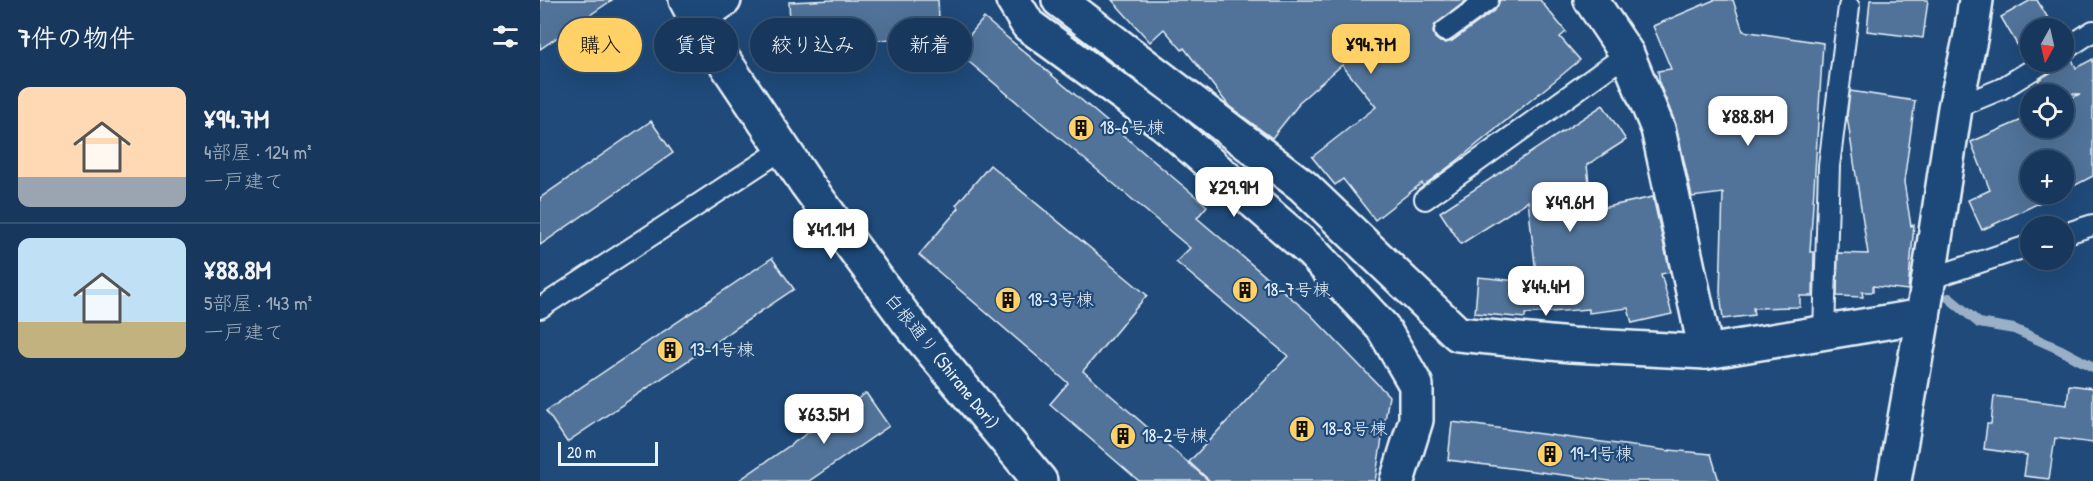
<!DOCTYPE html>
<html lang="ja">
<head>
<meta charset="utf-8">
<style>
	:root { --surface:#17385c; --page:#244365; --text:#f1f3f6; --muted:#9eacbb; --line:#365272; --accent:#ffd166 }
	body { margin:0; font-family:"Patrick Hand","Klee One",sans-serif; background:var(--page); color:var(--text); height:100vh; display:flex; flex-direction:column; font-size:22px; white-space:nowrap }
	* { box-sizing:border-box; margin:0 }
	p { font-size:20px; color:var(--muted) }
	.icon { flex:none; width:33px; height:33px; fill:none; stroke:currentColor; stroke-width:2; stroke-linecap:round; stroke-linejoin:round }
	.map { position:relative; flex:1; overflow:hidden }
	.details { display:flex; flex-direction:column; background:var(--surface); width:540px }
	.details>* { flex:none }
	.top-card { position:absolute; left:18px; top:18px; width:570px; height:54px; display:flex; gap:12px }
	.needle { width:39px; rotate:188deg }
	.controls { position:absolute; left:1480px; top:18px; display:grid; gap:12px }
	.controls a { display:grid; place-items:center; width:54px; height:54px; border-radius:50%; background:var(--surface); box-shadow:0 6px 24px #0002,0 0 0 2px var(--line); font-size:30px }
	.scale { position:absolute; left:18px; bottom:15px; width:100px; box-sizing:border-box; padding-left:6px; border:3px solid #e8f1f8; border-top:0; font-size:16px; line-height:21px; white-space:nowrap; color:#e8f1f8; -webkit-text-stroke:4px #1f4a7a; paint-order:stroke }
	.price { position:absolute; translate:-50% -51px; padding:0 14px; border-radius:12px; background:#fff; color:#222; font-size:20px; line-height:39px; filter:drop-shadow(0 2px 3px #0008) }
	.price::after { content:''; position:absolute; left:50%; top:36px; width:18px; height:14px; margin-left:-9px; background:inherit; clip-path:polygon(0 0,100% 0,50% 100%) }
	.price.selected { background:var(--accent); color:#111 }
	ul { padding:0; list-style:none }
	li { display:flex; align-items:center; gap:18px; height:150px; padding:0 18px }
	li+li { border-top:2px solid var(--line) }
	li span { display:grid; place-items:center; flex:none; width:168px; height:120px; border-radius:12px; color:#555 }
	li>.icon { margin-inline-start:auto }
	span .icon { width:72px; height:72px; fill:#fffc; stroke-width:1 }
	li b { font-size:26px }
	h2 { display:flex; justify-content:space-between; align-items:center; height:72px; padding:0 18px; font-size:26px }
	.chip { padding:0 21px; border-radius:27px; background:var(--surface); box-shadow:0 6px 24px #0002,0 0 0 2px var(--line); font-size:21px; line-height:54px }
	.chip.selected { background:var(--accent); color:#111 }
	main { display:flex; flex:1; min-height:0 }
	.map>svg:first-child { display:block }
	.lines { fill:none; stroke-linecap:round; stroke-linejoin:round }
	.stream { stroke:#9ab0c7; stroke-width:10 }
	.building { fill:#517399; stroke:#e8f1f8; stroke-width:1.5 }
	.service-casing { stroke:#e8f1f8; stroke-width:24 }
	.minor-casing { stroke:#e8f1f8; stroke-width:38 }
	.tertiary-casing { stroke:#e8f1f8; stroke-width:38 }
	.service { stroke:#1f4a7a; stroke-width:20 }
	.minor { stroke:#1f4a7a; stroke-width:33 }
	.tertiary { stroke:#1f4a7a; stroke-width:33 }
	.labels { text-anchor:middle; stroke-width:4.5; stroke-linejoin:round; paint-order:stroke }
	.poi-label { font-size:18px; fill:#e8f1f8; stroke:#1f4a7a; text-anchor:start }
	.street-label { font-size:18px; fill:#e8f1f8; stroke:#1f4a7a }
</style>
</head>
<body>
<main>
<section class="details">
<h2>7件の物件<svg class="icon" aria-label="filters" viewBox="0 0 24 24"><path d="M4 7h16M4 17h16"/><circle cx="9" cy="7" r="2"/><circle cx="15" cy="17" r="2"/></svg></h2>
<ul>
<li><span style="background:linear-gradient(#ffd9b3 75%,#9aa5b1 0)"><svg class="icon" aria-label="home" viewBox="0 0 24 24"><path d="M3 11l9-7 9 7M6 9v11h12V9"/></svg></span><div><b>¥94.7M</b><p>4部屋 · 124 m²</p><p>一戸建て</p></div></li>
<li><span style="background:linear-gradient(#bfe0f5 70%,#c2b280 0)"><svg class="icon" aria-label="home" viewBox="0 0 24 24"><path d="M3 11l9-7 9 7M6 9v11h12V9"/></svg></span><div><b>¥88.8M</b><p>5部屋 · 143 m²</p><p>一戸建て</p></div></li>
</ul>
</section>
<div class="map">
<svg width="1553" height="481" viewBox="0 0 1553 481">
	<rect width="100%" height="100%" fill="#1f4a7a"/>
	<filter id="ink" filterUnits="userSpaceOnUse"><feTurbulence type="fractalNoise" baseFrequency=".0167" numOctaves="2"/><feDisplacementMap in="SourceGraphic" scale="12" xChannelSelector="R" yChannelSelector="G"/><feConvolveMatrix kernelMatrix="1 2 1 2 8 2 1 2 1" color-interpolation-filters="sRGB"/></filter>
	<g filter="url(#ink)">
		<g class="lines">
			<path class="stream" d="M1409 298 1439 323 1474 329 1519 349 1553 367"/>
		</g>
		<g class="building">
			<path d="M0 0H72L0 49Z"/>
			<path d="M293 0H398L400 37 251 44 249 2Z"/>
			<path d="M572 0H927L894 26 893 32 895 38 900 42 906 43 912 41 955 10 960 0H1000L1026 32 1020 37 1040 60 918 160 883 186 882 183 835 220 803 179 795 185 772 157 836 107 802 65 758 103 759 104 732 138 689 106 644 48 642 50 624 29 610 42Z"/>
			<path d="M1174 0H1193L1203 31 1283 43 1270 252H1274L1273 296H1260V307L1213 308 1214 315 1183 319 1180 292 1183 193 1152 197 1136 125 1120 85 1118 71 1131 69 1113 26Z"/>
			<path d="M1330 0H1388L1383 38 1327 31Z"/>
			<path d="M1491 0H1497L1514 28H1491V57L1486 60 1461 17Z"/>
			<path d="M444 18 667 206 657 218 770 314 849 396 835 481H670L649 462 748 356 636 262 650 248 416 51Z"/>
			<path d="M1532 59 1536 68 1553 59V176L1524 191V160H1491V194H1518L1442 230 1428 200 1450 190 1431 142 1491 116V128H1524V101L1540 94H1486L1502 86 1498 80 1512 72 1516 67 1517 62H1525Z"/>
			<path d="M1310 91 1375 101 1364 182 1371 226 1374 225 1368 290 1333 286V292H1322L1323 297 1297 296 1298 253 1328 254 1307 116Z"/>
			<path d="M1063 105 1086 140 1047 165 1052 210 1113 197 1130 272 1121 274 1132 314 1092 323 1088 308 1049 313V309L985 314V318L935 313 938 277 997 283 988 201 921 244 900 212Z"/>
			<path d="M111 121 133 153 0 245V198Z"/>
			<path d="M450 165 607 295 543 371 669 481H599L510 404 528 383 379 255 419 208 416 205Z"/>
			<path d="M232 258 254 289 27 442 6 411Z"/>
			<path d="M1529 385 1553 388V443L1515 438 1509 479 1484 476 1487 455 1444 449 1447 424H1451L1454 396 1527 405Z"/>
			<path d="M326 393 349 426 269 481H198Z"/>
			<path d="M912 422 1130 451V450L1171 454 1179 481H1070L908 460Z"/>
		</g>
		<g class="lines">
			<g class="service-casing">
				<g id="service">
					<path d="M905 31 948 0"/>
					<path d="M1524 50 1553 31"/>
					<path d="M1415 108 1461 89 1505 62"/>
					<path d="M885 199 1087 54"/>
					<path d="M1524 234 1553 225"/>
					<path d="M1389 279 1491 245"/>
					<path d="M0 308 243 149"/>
					<path d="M1284 333 1289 166 1309 7"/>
				</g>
			</g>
			<g class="minor-casing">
				<g id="minor">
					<path d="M473 0 488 25 623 123 772 252 843 328 876 385V420L857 481"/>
					<path d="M519 0 763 186 918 334 1031 345 1166 352 1383 316 1354 481"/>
					<path d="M1051 0 1087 54 1118 129 1166 352"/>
					<path d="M156 19 184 0"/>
					<path d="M1383 316 1415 108 1431 35 1436 0"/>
				</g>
			</g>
			<g class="tertiary-casing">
				<path id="tertiary" d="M146 0 156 19 266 183 369 323 500 481"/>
			</g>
			<use href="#service" class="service"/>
			<use href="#minor" class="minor"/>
			<use href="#tertiary" class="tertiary"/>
		</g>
	</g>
	<defs>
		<g id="building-disc" transform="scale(1.35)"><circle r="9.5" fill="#ffd166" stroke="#1f4a7a"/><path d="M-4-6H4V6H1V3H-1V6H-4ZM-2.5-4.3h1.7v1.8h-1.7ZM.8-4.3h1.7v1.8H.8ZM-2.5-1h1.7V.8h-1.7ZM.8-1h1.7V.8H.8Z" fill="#111"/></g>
	</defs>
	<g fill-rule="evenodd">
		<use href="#building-disc" x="541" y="128"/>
		<use href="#building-disc" x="705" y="290"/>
		<use href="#building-disc" x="468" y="300"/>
		<use href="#building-disc" x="130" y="350"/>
		<use href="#building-disc" x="762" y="429"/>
		<use href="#building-disc" x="583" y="436"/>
		<use href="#building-disc" x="1010" y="454"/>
	</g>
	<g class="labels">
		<g class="poi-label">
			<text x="560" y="134">18-6号棟</text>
			<text x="724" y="296">18-7号棟</text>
			<text x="488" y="306">18-3号棟</text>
			<text x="150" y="356">13-1号棟</text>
			<text x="782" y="435">18-8号棟</text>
			<text x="602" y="442">18-2号棟</text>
			<text x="1030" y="460">19-1号棟</text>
		</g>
		<g class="street-label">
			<text transform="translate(402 361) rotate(51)" y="6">白根通り (Shirane Dori)</text>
		</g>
	</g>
</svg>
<div class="controls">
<a><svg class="needle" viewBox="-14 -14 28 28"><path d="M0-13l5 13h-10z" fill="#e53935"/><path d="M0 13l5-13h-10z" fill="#9eacbb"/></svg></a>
<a><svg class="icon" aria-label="locate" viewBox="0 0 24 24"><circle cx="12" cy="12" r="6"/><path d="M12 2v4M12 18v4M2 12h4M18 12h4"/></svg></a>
<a>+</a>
<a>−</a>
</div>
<div class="scale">20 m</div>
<b class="price selected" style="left:831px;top:75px">¥94.7M</b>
<b class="price" style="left:1208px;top:147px">¥88.8M</b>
<b class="price" style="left:694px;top:218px">¥29.9M</b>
<b class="price" style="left:1030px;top:233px">¥49.6M</b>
<b class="price" style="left:291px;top:260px">¥41.1M</b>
<b class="price" style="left:1006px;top:317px">¥44.4M</b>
<b class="price" style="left:284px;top:445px">¥63.5M</b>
<div class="top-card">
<a class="chip selected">購入</a>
<a class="chip">賃貸</a>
<a class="chip">絞り込み</a>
<a class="chip">新着</a>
</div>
</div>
</main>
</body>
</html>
